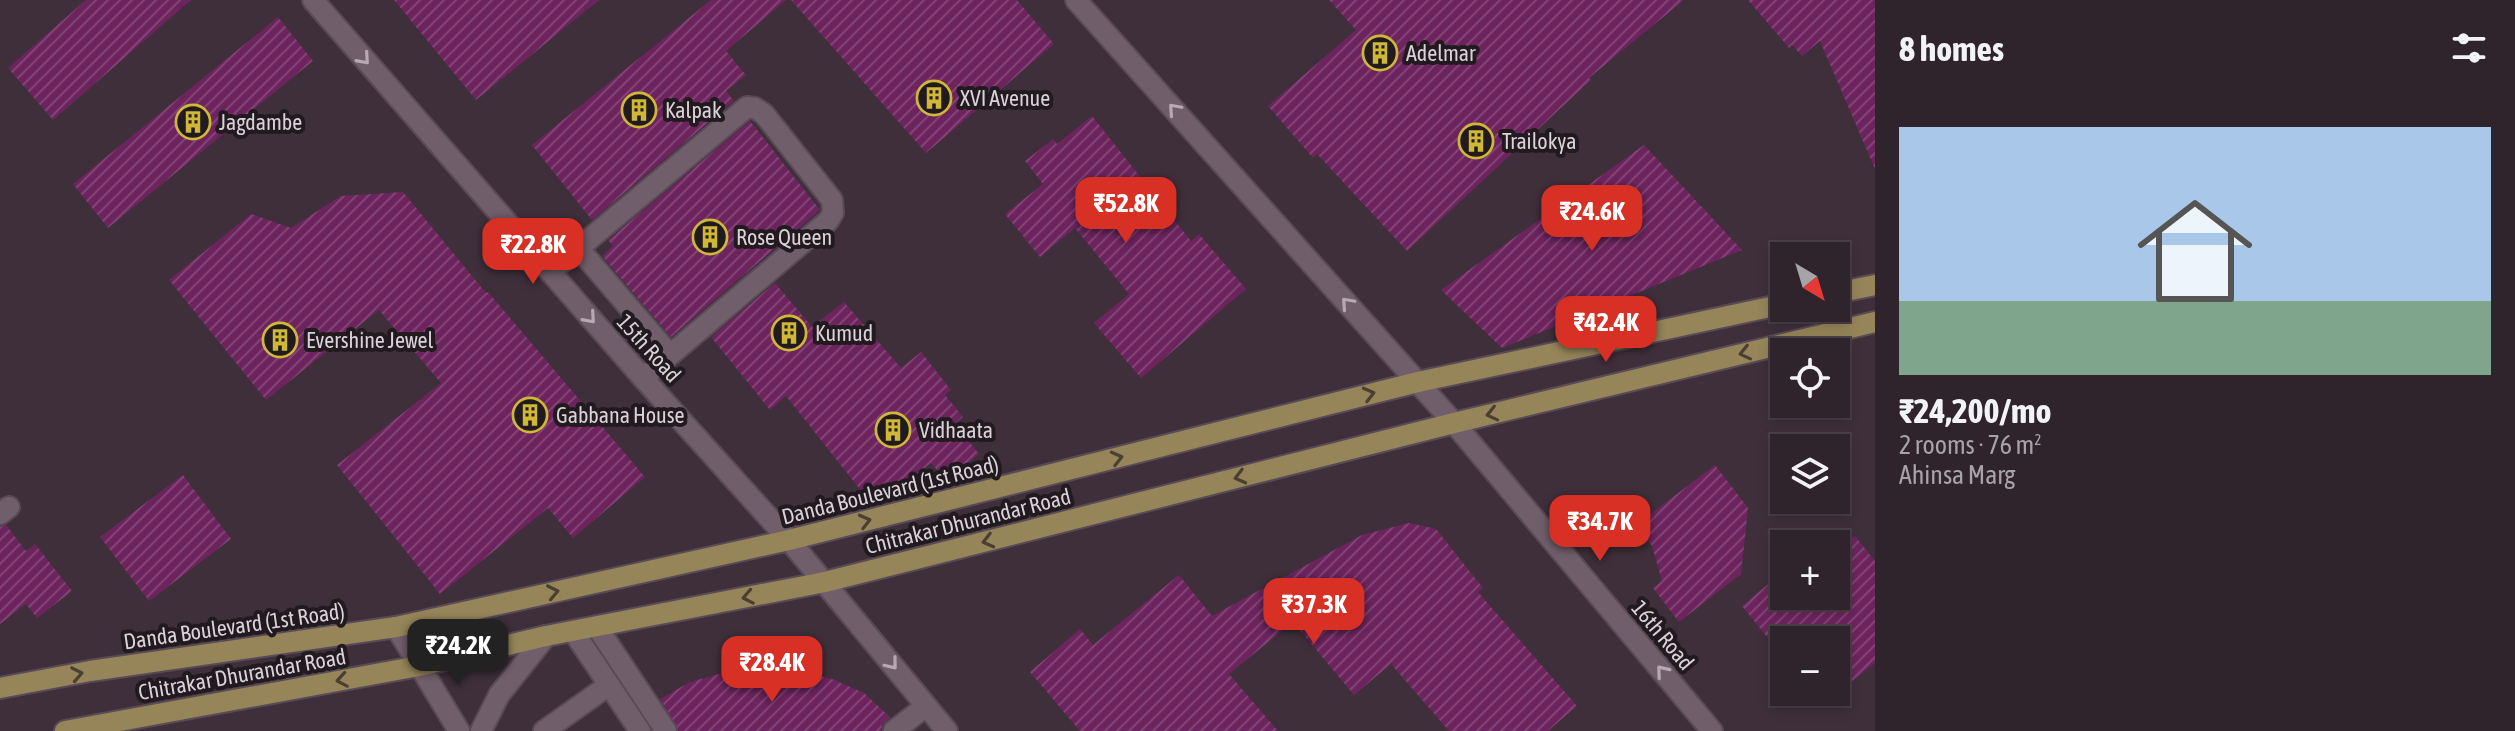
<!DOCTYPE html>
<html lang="en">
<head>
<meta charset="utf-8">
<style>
	:root { --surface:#2f232c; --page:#3b2f38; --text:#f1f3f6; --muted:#a7a4a9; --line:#4a4048; --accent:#d93025 }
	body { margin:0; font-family:"Asap Condensed",sans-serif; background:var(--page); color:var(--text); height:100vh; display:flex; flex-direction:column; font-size:30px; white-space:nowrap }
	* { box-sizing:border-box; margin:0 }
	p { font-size:26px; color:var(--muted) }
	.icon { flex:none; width:44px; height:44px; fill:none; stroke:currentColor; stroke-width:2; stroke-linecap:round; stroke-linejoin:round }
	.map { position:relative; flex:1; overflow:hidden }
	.details { display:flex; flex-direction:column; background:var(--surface); width:640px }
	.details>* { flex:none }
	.needle { width:52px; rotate:142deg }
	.fabs { position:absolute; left:1770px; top:242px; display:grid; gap:16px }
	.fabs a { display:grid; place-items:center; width:80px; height:80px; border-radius:0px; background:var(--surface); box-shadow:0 4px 12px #0003,0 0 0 2px var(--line); font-size:40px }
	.price { position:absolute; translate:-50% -68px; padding:0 18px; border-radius:16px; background:var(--accent); color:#fff; font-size:26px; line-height:52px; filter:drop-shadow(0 2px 4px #0008) }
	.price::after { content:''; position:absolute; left:50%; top:48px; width:24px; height:18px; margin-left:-12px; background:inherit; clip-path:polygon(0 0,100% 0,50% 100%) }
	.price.current { background:#222; color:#fff }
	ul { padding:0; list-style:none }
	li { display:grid; align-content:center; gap:16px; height:424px; padding:0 24px }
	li+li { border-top:2px solid var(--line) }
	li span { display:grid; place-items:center; height:248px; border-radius:0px; color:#555 }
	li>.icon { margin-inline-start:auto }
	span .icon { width:144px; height:144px; fill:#fffc; stroke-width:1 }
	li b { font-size:34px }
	h2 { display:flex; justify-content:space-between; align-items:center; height:96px; padding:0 24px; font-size:34px }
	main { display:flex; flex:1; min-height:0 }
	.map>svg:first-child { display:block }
	.building { fill:url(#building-hatch) }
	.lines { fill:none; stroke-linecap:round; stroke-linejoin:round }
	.minor-casing { stroke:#594b55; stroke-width:24 }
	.major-casing { stroke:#594b55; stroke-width:24 }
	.minor { stroke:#705e6b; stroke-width:20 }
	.major { stroke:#968559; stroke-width:20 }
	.oneway { stroke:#b6a9b2 }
	.oneway2 { stroke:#4a3f33 }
	.labels { text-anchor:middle; stroke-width:8; stroke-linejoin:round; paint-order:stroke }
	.poi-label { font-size:22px; fill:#dbd1d8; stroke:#211a1f; text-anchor:start }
	.street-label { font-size:22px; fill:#dbd1d8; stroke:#211a1f }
</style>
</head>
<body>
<main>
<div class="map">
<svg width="1875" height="731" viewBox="0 0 1875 731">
	<defs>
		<pattern id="building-hatch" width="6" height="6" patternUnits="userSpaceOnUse" patternTransform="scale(2)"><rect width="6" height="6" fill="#6d245e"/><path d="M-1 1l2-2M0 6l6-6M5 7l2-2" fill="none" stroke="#814374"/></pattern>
	</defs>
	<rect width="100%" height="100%" fill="#3f2f3b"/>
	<g class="building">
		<path d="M86 0H191L53 120 8 68Z"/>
		<path d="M394 0H599L476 100Z"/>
		<path d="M711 0H786L726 51 746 75 726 91 734 101 592 220 532 145Z"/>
		<path d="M791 0H1017L1054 44 926 153Z"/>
		<path d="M1329 0H1684L1589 78 1591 80 1407 251 1317 154 1313 158 1268 106 1356 30Z"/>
		<path d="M1748 0H1875V169L1820 41 1802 56 1792 45 1789 48Z"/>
		<path d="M278 17 313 61 108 228 73 184Z"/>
		<path d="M1092 116 1191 241 1199 234 1246 289 1141 378 1094 323 1129 294 1075 228 1040 257 1005 214 1043 184 1025 161 1053 139 1057 144Z"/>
		<path d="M750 121 820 210 671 337 602 256 613 246 608 240Z"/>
		<path d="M1644 145 1742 250 1502 348 1441 290Z"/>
		<path d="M403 192 486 293 488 292 645 477 573 538 548 508 440 594 337 465 441 383 379 310 266 400 169 280 251 214 291 228 341 196Z"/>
		<path d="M775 283 812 327 844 302 901 368 921 352 951 390 945 395 963 417 955 424 979 454 946 480 931 463 894 492 886 482 866 497 786 396 770 410 711 337Z"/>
		<path d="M1715 465 1748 508 1741 574 1679 622 1653 588 1662 581 1652 546 1636 525Z"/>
		<path d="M183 475 231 539 149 601 100 537Z"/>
		<path d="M1409 523 1436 529 1483 588 1478 592 1577 706 1548 731H1449L1391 664 1354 695 1293 622 1229 674 1278 731H1080L1030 672 1080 629 1093 645 1179 575 1212 616 1362 535Z"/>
		<path d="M6 525 26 551 35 544 72 591 37 618 26 604 0 624V527Z"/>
		<path d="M1855 536 1875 561V663L1829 700 1823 692H1836V640H1784V658L1742 606 1784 571V596H1836V552Z"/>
		<path d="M738 669H789L832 679 864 693 890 717 882 725 881 731H679L660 699 690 682Z"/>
	</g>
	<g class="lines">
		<g class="minor-casing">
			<g id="minor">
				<path d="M313 0 643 378 789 540 947 731"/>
				<path d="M1076 0 1454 423 1712 731"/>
				<path d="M579 249 670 355"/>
				<path d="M550 272 747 107 755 108 764 114 832 200 833 213 828 221 643 378"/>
				<path d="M0 514 9 507"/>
				<path d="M396 627 459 731"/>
				<path d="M597 627 666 731"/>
				<path d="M573 631 640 731"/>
				<path d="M481 731 499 695 546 636"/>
				<path d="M544 731 609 685"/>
				<path d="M894 731 926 706"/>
			</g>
		</g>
		<g class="major-casing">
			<g id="major">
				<path d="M1836 293 1875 285"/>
				<path d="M0 688 90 671 396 627 789 540 1418 382 1784 304"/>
				<path d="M65 731 419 666 546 636 825 582 1454 423 1875 322"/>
			</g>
		</g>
		<use href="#minor" class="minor"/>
		<use href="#major" class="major"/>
	</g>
	<defs><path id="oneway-chevron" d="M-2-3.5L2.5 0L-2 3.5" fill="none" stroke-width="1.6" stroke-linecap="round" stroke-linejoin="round" transform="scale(2)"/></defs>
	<g class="oneway">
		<use href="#oneway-chevron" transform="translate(364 59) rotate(49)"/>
		<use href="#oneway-chevron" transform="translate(1174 109) rotate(-132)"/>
		<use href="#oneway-chevron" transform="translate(1347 303) rotate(-132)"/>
		<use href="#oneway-chevron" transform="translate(590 318) rotate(49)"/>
		<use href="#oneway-chevron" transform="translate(892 664) rotate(51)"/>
		<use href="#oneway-chevron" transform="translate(1662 671) rotate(-130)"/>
	</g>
	<g class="oneway2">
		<use href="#oneway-chevron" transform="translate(1745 353) rotate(167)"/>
		<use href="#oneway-chevron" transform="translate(1369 394) rotate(-14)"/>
		<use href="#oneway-chevron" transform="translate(1492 414) rotate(167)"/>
		<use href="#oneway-chevron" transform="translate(1117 458) rotate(-14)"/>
		<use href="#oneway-chevron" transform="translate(1240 477) rotate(166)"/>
		<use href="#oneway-chevron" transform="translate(865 521) rotate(-14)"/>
		<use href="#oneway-chevron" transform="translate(988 541) rotate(166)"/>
		<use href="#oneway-chevron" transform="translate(553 592) rotate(-12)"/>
		<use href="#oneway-chevron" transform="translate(748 597) rotate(169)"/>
		<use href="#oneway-chevron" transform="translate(77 674) rotate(-11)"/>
		<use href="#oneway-chevron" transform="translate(342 680) rotate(170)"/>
	</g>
	<defs>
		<g id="building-ring" transform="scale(1.8)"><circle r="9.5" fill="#211a1f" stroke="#d0b836" stroke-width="1.5"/><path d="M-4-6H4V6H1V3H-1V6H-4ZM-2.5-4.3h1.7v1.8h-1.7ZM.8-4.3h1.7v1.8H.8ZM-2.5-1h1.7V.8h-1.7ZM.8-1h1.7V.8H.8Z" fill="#d0b836"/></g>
	</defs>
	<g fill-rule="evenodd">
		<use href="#building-ring" x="1380" y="53"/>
		<use href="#building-ring" x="934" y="98"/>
		<use href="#building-ring" x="639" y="110"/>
		<use href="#building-ring" x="193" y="122"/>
		<use href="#building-ring" x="1476" y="141"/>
		<use href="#building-ring" x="710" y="237"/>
		<use href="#building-ring" x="789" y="333"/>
		<use href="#building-ring" x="280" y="340"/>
		<use href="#building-ring" x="530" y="415"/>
		<use href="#building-ring" x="893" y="430"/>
	</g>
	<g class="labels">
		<g class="poi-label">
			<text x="1406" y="61">Adelmar</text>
			<text x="960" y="106">XVI Avenue</text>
			<text x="665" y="118">Kalpak</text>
			<text x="219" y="130">Jagdambe</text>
			<text x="1502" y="149">Trailokya</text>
			<text x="736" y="245">Rose Queen</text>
			<text x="815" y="341">Kumud</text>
			<text x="306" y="348">Evershine Jewel</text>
			<text x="556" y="423">Gabbana House</text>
			<text x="919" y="438">Vidhaata</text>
		</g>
		<g class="street-label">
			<text transform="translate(649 348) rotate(48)" y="8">15th Road</text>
			<text transform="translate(890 490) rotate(-14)" y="8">Danda Boulevard (1st Road)</text>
			<text transform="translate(968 521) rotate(-14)" y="8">Chitrakar Dhurandar Road</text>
			<text transform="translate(234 626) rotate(-8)" y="8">Danda Boulevard (1st Road)</text>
			<text transform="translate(1663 635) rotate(50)" y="8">16th Road</text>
			<text transform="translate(242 674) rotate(-10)" y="8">Chitrakar Dhurandar Road</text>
		</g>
	</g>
</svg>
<div class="fabs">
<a><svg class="needle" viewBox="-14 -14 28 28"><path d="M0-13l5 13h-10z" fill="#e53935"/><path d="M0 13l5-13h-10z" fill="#a7a4a9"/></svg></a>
<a><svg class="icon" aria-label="locate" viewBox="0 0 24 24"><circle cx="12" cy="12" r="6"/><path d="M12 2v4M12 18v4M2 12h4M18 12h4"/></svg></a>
<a><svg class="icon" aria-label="layers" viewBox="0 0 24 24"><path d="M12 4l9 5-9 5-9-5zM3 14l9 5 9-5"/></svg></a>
<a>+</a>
<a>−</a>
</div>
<b class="price" style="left:1126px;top:245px">₹52.8K</b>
<b class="price" style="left:1592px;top:253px">₹24.6K</b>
<b class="price" style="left:533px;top:286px">₹22.8K</b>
<b class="price" style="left:1606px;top:364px">₹42.4K</b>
<b class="price" style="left:1600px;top:563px">₹34.7K</b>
<b class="price" style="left:1314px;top:646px">₹37.3K</b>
<b class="price current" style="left:458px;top:687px">₹24.2K</b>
<b class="price" style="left:772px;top:704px">₹28.4K</b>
</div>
<section class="details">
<h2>8 homes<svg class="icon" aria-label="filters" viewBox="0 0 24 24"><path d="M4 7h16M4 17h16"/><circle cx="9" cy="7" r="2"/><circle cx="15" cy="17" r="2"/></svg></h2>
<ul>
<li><span style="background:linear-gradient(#a9c7e8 70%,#7fa58c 0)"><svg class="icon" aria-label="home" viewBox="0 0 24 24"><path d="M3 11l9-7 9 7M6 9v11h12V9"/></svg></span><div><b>₹24,200/mo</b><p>2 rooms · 76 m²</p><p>Ahinsa Marg</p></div></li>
</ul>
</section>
</main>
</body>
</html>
